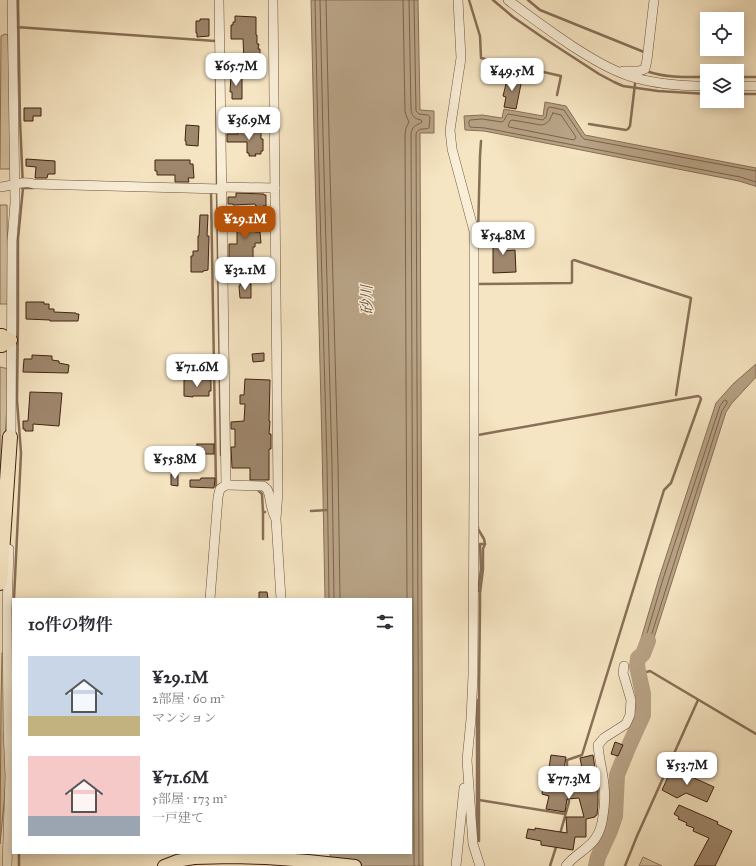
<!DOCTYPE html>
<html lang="ja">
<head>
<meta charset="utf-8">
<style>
	body { margin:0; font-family:"IM FELL Great Primer","Noto Serif JP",serif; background:#f2f2f3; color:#2b2b33; height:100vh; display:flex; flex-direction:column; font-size:15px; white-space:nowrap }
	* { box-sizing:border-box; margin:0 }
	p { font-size:13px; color:#7c7c81 }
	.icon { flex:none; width:22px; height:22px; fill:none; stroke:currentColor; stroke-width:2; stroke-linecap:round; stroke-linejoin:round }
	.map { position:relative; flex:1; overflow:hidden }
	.panel { position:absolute; left:12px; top:598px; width:400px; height:256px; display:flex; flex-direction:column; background:#fff; border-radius:0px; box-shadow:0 2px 10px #0003 }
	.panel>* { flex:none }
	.buttons { position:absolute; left:700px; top:12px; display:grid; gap:8px }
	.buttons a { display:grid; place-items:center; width:44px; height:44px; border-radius:0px; background:#fff; box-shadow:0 2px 10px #0003; font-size:20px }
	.price { position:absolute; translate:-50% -34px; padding:0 9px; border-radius:8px; background:#fff; color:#222; font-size:13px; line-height:26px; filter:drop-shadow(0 1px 2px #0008) }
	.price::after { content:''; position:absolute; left:50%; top:24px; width:12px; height:9px; margin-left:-6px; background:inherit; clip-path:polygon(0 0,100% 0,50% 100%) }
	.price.on { background:#b45309; color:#fff }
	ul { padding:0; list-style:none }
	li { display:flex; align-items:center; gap:12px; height:100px; padding:0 16px }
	li span { display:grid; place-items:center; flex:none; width:112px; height:80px; border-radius:0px; color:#555 }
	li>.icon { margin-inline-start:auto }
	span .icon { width:48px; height:48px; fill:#fffc; stroke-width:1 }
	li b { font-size:17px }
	h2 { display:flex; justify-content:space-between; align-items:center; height:48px; padding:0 16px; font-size:17px }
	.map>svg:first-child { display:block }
	.green { fill:#d7c4a4; stroke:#8c735a }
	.water { fill:#b8a386; stroke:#886f57 }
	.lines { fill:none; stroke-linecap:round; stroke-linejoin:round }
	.shore { stroke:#7c624c; stroke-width:1 }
	.stream { stroke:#886f57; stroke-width:2.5 }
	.river { stroke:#b8a386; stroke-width:16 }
	.building { fill:#9f876d; stroke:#402211 }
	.minor-casing { stroke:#6e533d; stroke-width:10 }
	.major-casing { stroke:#402211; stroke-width:14 }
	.highway-casing { stroke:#402211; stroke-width:16 }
	.minor { stroke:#f9eed7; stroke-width:9 }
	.major { stroke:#f6e5c2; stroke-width:12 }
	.highway { stroke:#f6e5c2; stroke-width:14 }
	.major-bridge-casing { stroke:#402211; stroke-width:14; stroke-linecap:butt }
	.major-bridge { stroke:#f6e5c2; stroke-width:12 }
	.labels { text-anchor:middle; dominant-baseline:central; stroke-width:3; stroke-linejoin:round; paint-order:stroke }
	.water-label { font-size:15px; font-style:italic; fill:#6a4f3a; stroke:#f9eed7 }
</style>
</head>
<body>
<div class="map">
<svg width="756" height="866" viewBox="0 0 756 866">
	<rect width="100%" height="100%" fill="#f6e5c2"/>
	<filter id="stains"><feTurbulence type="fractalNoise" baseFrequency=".005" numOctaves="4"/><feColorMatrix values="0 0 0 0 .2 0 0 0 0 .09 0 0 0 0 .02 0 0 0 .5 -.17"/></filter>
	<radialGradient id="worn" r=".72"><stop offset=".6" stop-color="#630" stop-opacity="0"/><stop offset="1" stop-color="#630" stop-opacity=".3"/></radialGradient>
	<g class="green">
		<path d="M5 34 8 35 12 169H0L1 36Z"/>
		<path d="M0 205H7L8 304H0Z"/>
		<path d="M0 367 9 369 0 527Z"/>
		<path d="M4 651 6 782 0 844 1 704 2 653Z"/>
		<path d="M643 857 662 866H639Z"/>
	</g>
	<g class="water">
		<path d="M311 0H418L420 110 434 111V133H420L423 866H331L330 853H411V599H325C322 399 315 200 311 0Z"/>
		<path d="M545 102 566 106 585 135 756 168V187L755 186 739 181 484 131 465 130 464 116 482 115 502 118 504 109 543 116Z"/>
		<path d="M756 364V377L732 403 726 412 647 660 635 659 659 578 716 403 734 383Z"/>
	</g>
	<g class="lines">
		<g class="shore">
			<path d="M315 0 318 136 327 464 329 599"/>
			<path d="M320 0 323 135 332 464 334 599"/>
			<path d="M326 0 329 135 338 464 340 599"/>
			<path d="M403 0 405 111 406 115 409 122 406 128 405 134 407 599"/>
			<path d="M409 0 411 110C412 116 415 119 421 120L422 122 421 123C415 125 412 127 411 134L414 866"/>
			<path d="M414 0 416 111 419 114 428 115 430 117 429 128C424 130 418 127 416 134L419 866"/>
			<path d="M553 113 561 115 576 137 575 139 574 140 509 127 508 126 510 121 512 120 541 125C549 124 550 119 553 113Z"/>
			<path d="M756 171 584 139 582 137 564 110 550 107 548 108 546 117 543 120 508 114C505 116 506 120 502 122L482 119 470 120 469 121V125L470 127 485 128 740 177 756 182"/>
			<path d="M725 400 727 401V403L722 411 647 649 644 650 643 647 663 579 720 406Z"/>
		</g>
		<g class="stream">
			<path d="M469 0 480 36 481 58 561 76 557 95"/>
			<path d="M493 0 513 17 542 37 599 74 614 82 623 86 658 91 707 94"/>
			<path d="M528 0 540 10 644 52"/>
			<path d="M16 27 215 41"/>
			<path d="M216 69 217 186"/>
			<path d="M649 72C668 78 687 77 707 77"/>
			<path d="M737 77H756"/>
			<path d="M737 94H756"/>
			<path d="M589 124 626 130 628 129 630 126 635 84"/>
			<path d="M22 188H34"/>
			<path d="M211 191 216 486"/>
			<path d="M217 191 221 455"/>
			<path d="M478 234 480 156 481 141"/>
			<path d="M478 284 571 283 572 282V261L574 260 691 298 676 395"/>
			<path d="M478 435 698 396 700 397 701 399 671 483 664 490 582 755 567 760V771"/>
			<path d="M257 489 262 494 263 512H265"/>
			<path d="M311 511 327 510"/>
			<path d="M263 512V539"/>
			<path d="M478 527V529L484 539 485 544 483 549V569L480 593V606L479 690V841"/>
			<path d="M478 591 481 569 480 544H485"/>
			<path d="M14 599 21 453 17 400 18 322V239L23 188 20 120 18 0"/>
			<path d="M639 674 650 671 756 734"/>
			<path d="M479 800 565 814"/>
			<path d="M560 834 569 802 568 796"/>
			<path d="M477 841V700"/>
			<path d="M19 866V853"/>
			<path d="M550 866 557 844"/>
			<path d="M625 866 637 836 698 700"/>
		</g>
		<path class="river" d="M596 866 598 857 610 831 615 816 617 775 628 748 643 715V694L637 666 638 658 643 654 648 641"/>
	</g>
	<g class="building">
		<path d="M235 16 256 17V35H257V44H259L258 49H260V69H244V60L243 39H231V25H233V22H235Z"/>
		<path d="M200 19H209V36L197 37V33H196V21H200Z"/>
		<path d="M231 75H242V99H232V92H230Z"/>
		<path d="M506 76 522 79 516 109 504 107 506 97 503 96 506 84 504 83Z"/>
		<path d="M24 108H41V116H33V121H24Z"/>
		<path d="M186 125 199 126 198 146 186 145V141H185Z"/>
		<path d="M238 131H261V139H263V151H261V154H255L256 156H249V153H247V142H227V134H238Z"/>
		<path d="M26 159 55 161V174H48L47 178H35L36 167 26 166Z"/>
		<path d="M155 160H190V164H193L194 178H188L189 182H175V175H157V171H155Z"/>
		<path d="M236 193 264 194V195H266V206H263V216H257V206H256L255 204 233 205V204H228V197H236Z"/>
		<path d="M200 215H208L207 236H209L208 270 203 271V272H191V256H193V251H198V236H199Z"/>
		<path d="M237 220H255V232H260L261 243H255V247H253V259H239V258H229V244H237Z"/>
		<path d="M493 232H504V251L515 250 516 272 493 273Z"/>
		<path d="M240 284H251V298H240L239 286H240Z"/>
		<path d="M26 302H44V304H49V309H54V312L76 313V314H79L78 321H50V320L26 319Z"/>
		<path d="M264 353V361L253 362 252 354Z"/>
		<path d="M32 355 52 356V360L59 361V363L69 365 68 373 23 372 24 359H32Z"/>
		<path d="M186 379 211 380V391H209V396H193V397L184 396V380H186Z"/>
		<path d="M245 379 270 380 269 421H270L269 434H271V449H269V480H250V468H232L231 447H235V429H231V422L244 421 245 404H240V395H244Z"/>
		<path d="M30 392 62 393 59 426 33 424V431H25V429H23V421H28Z"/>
		<rect x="197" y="444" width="17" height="10"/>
		<path d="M171 474H178V486L171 485Z"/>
		<path d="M201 478H215L214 488 190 487V480H200Z"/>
		<path d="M259 592H267L268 599H259Z"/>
		<path d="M615 742 623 745 618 756 611 754Z"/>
		<path d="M551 755 566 757 564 769 582 768 580 758 593 755 598 789V804L597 815 595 816V817L586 819V837H575L573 850 541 845V841L526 838 528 829 535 830V828L567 833 566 817H584L579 798 567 799 565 812 546 809 549 796 542 794 543 786 544 787 548 774Z"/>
		<path d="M672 768 714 787 707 802 686 793 677 798 662 790Z"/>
		<path d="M679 805 718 822 717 824 732 831 715 866H694L709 838 693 831 694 828 686 825 687 823 678 819 679 817 674 814Z"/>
	</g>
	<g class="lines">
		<g class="minor-casing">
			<g id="minor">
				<path d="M273 0 278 492 276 519 281 599"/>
				<path d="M458 0 461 58 450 130 452 149 474 231V485L473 675 471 719 467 760 473 844 480 866"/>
				<path d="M508 0C529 16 550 31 572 46 591 58 610 70 632 77 655 84 682 86 707 86"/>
				<path d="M623 71H639L645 69 647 60 654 0"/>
				<path d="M737 86H756"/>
				<path d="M0 187C12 186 23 180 34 184L221 189"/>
				<path d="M221 187 275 188"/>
				<path d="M11 441 12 241 15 203 12 0"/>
				<path d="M226 485 263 486C266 488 267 488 268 491 271 499 270 507 275 517"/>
				<path d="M210 599 218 497 220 489 226 485 219 0"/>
				<path d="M7 866 10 776 8 729 7 610 9 549"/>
				<path d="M456 866 464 788"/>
				<path d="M566 866C574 855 587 850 595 839 600 832 602 824 603 816 605 805 605 795 604 785 603 772 599 759 598 745L604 738 626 724 630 715 631 700 623 673 624 666"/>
			</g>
		</g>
		<g class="major-casing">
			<g id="major">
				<path d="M0 335H2L11 340 2 346H0"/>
				<path d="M266 858 308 861 355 866"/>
				<path d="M164 866 177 861 194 858"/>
			</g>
		</g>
		<g class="highway-casing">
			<path id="highway" d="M0 583 10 437"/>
		</g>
		<use href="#minor" class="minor"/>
		<use href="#major" class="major"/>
		<use href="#highway" class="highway"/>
		<g class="major-bridge-casing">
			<path id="major-bridge" d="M194 858 233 857 266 858"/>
		</g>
		<use href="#major-bridge" class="major-bridge"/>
	</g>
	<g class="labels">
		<g class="water-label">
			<text transform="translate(367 300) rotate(-91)">砂川</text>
		</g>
	</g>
	<rect width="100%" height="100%" filter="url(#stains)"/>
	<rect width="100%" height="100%" fill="url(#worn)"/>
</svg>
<div class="buttons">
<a><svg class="icon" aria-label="locate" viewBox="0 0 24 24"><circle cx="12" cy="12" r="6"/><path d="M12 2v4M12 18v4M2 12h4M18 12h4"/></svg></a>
<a><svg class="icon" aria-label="layers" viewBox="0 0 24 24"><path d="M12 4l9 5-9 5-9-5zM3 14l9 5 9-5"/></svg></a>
</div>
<b class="price" style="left:236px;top:87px">¥65.7M</b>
<b class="price" style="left:512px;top:92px">¥49.5M</b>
<b class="price" style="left:249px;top:141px">¥36.9M</b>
<b class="price on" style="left:245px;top:240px">¥29.1M</b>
<b class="price" style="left:503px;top:256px">¥54.8M</b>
<b class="price" style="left:245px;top:291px">¥32.1M</b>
<b class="price" style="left:197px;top:388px">¥71.6M</b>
<b class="price" style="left:175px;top:480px">¥55.8M</b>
<b class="price" style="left:687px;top:786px">¥53.7M</b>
<b class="price" style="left:569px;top:800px">¥77.3M</b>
<section class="panel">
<h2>10件の物件<svg class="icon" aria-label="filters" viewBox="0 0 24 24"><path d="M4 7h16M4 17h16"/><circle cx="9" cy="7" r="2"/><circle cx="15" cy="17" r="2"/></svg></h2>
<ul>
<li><span style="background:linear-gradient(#c9d6e8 75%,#c2b280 0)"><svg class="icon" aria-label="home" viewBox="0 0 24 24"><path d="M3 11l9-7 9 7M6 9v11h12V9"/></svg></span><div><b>¥29.1M</b><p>2部屋 · 60 m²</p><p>マンション</p></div></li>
<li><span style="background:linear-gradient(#f6c9c9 75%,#9aa5b1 0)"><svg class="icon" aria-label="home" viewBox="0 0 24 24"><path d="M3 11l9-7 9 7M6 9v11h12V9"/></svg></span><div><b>¥71.6M</b><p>5部屋 · 173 m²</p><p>一戸建て</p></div></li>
</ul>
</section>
</div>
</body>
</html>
